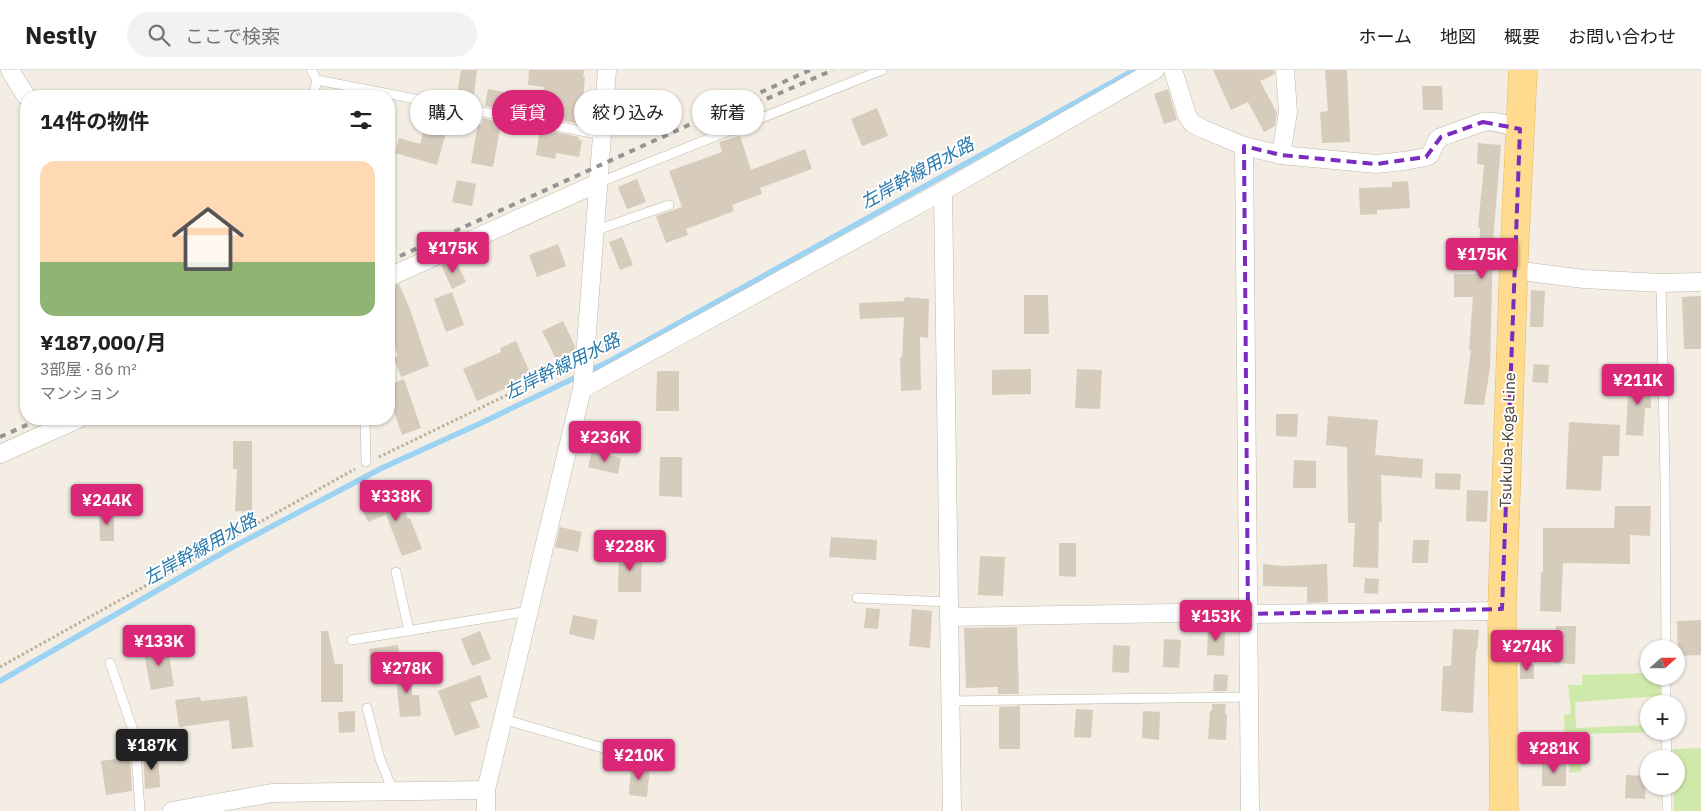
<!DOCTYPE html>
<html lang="ja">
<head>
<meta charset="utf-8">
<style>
	body { margin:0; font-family:"IBM Plex Sans","Noto Sans JP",sans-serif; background:#f2f2f2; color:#202124; height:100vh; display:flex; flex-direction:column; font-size:19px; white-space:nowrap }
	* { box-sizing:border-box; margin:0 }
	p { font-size:16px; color:#757577 }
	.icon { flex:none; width:28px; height:28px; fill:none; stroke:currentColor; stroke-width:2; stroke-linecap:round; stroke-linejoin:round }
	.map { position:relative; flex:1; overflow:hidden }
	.panel { position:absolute; left:20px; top:20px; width:375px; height:335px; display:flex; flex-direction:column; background:#fff; border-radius:20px; box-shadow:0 1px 4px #0004 }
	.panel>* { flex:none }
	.guide { position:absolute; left:410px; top:20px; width:475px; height:45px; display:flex; gap:10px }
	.needle { width:32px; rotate:69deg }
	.fabs { position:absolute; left:1640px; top:570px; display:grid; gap:10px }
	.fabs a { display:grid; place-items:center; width:45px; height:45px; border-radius:50%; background:#fff; box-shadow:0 1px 4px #0004; font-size:25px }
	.price { position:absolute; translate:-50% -42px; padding:0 11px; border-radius:5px; background:#db2777; color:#fff; font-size:16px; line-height:32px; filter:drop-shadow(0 1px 2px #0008) }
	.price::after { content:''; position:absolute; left:50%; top:30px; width:15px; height:11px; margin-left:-8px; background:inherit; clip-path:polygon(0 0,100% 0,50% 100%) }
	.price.current { background:#222; color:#fff }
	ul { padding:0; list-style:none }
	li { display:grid; align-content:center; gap:10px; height:265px; padding:0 20px }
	li span { display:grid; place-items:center; height:155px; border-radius:15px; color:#555 }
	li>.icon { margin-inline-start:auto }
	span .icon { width:90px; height:90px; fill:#fffc; stroke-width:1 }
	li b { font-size:21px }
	h2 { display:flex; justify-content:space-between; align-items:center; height:60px; padding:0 20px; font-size:21px }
	.chip { padding:0 18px; border-radius:22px; background:#fff; box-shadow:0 1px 4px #0004; font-size:18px; line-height:45px }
	.chip.current { background:#db2777; color:#fff }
	header { display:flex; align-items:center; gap:30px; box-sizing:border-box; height:70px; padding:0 25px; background:#fff; border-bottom:1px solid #e0e0e0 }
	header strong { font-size:24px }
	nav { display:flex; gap:28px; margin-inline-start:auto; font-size:18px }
	.search { width:350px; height:45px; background:#f2f2f2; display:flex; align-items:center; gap:12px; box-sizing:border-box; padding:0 18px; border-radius:28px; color:#757577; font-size:19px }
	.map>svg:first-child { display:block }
	.green { fill:#cfe9aa }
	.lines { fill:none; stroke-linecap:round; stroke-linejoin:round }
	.stream { stroke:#9dd3f2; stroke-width:5.5 }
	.building { fill:#d7cbbc }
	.lane-casing { stroke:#c1b8a9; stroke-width:10 }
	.street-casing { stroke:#c1b8a9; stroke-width:19 }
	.primary-casing { stroke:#e7b85d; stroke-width:29 }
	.path { stroke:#c0b097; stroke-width:3; stroke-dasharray:2.5 2.5; stroke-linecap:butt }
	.lane { stroke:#fff; stroke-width:9 }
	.street { stroke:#fff; stroke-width:18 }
	.primary { stroke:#ffdb90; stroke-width:28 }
	.rail { stroke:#949494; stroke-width:4; stroke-dasharray:6 6; stroke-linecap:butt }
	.marked { fill:none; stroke:#7b2cbf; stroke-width:4; stroke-dasharray:10 6; stroke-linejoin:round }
	.labels { text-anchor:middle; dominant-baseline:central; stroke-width:4; stroke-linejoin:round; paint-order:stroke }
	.street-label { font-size:16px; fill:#453d33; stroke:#fff }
	.water-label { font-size:18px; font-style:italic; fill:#297aac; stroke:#fff }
</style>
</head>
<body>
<header>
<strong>Nestly</strong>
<div class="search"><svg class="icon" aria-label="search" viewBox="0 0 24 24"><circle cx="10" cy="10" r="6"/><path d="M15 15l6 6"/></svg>ここで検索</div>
<nav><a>ホーム</a><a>地図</a><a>概要</a><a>お問い合わせ</a></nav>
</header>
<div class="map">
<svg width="1701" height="741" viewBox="0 0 1701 741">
	<rect width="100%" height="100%" fill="#f3ede4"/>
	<g class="green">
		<path d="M1649 603V606H1660L1661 626 1575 632 1576 658 1649 655V661L1661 662 1580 664V691L1582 701 1569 703V680H1565L1564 645 1571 644 1568 615H1582V605Z"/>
		<path d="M1701 678V741H1674L1673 716H1676V689H1673V679Z"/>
	</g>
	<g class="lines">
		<path class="stream" d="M0 611 231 478 382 398 479 354 612 290 1134 0"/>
	</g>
	<g class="building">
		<path d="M461 0H477L474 25 457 23Z"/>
		<path d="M529 0H584L583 7H585L581 54 542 47 544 17 528 15Z"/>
		<path d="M1213 0H1274L1275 4 1260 11 1277 43 1275 56 1264 62 1248 32 1231 40Z"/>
		<path d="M1325 0H1347L1350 72 1322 73 1320 42 1328 41Z"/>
		<path d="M1422 16H1442L1443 40H1423Z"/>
		<path d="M488 19 504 22 501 39 485 36Z"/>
		<path d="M1168 19 1177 50 1164 54 1154 24Z"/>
		<path d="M877 38 888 66 862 76 851 49Z"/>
		<path d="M429 42 450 48 437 95 395 83 399 68 420 74Z"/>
		<path d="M483 48 499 52 498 58 500 59 493 97 471 93 478 54 482 55Z"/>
		<path d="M540 59 579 67V70H582L579 87 556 83 555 89 536 85Z"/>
		<path d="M740 66 751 100 805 79 812 99 760 118 762 124 732 135 734 141 686 159 688 165 666 173 656 146 682 137 669 101 722 82 719 72Z"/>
		<path d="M1478 73 1501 75 1493 170 1490 298 1484 335 1464 334 1471 280H1469L1473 227H1454V204H1478L1480 158 1478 157 1484 95 1477 94Z"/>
		<path d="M637 109 646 132 627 139 618 117Z"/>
		<path d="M457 110 476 114 472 136 452 132Z"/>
		<path d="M1408 111 1410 138 1377 140V144L1360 145 1359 118 1392 117V112Z"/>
		<path d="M622 167 633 195 620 200 609 172Z"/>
		<path d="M558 174 566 196 537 207 529 185Z"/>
		<path d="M455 189 466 212 452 219 441 195Z"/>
		<path d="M399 214 410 239 429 296 401 307 394 288 398 286 389 261V218Z"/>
		<path d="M1531 220 1545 221 1543 257H1530Z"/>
		<path d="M452 222 464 255 446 262 434 229Z"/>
		<path d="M1024 225H1048L1049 264H1024Z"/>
		<path d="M1701 226V279H1684L1682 227Z"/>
		<path d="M905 227 929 229 928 268 920 267 921 320 901 321 900 287H902L904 247 860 249 859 233 904 231Z"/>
		<path d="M563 251 575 276V284L558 293 542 261Z"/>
		<path d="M516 271 532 307 477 331 463 299 501 282 500 278Z"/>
		<path d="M1534 294 1549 295 1548 313 1532 312Z"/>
		<path d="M1031 299V324L992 325V300Z"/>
		<path d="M1077 299 1102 300 1100 339 1075 338Z"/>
		<path d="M657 301H679V341H656Z"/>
		<path d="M1630 308H1650L1651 338H1645L1643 366 1626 365 1628 323H1631Z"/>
		<path d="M404 309 421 358 402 365 389 327V315Z"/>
		<path d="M1276 344H1298L1297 367 1276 366Z"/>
		<path d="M1328 346 1378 350 1375 385 1423 389 1422 408 1381 405 1382 452H1379L1378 498 1353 497 1355 453H1348L1347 377 1326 375Z"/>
		<path d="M1569 352 1620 355 1619 386H1603L1601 421 1566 419Z"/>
		<path d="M233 371H252V442L235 441 237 399H233Z"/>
		<path d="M592 381 621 388 618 404 588 397Z"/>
		<path d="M660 387H682V427L659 426Z"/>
		<path d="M1294 390 1316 391V418H1293Z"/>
		<path d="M1435 403 1461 404 1460 420 1435 419Z"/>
		<path d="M1467 420 1488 421 1487 452 1466 451Z"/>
		<path d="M398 423 408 449 410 448 422 479 402 486 386 445 368 452 362 438Z"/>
		<path d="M1615 436H1651L1650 466 1630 465V494L1563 493 1561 542 1540 541 1541 502H1543V458H1614Z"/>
		<path d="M99 441H114V471H100Z"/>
		<path d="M560 457 582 462 578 482 555 477Z"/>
		<path d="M831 467 877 470 876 490 829 487Z"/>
		<path d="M1413 470H1429L1428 493H1412Z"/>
		<path d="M1059 473H1076V507L1059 506Z"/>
		<path d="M619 482 642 483 641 522H618Z"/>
		<path d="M980 486 1005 487 1003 526 978 525Z"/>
		<path d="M1263 494 1283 496 1327 494 1328 532 1307 533V517L1263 516Z"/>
		<path d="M1365 508 1379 509 1378 524 1364 523Z"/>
		<path d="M866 538 880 539 878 559 864 558Z"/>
		<path d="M912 539 932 541 930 578 909 576Z"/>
		<path d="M573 545 598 550 594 570 569 564Z"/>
		<path d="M1701 550V585L1678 586 1677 551Z"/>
		<path d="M1556 556H1576L1575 594 1555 593Z"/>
		<path d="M1017 557 1019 624H998V617L966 618 964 558Z"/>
		<path d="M1208 558 1225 559 1224 586 1207 585Z"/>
		<path d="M1453 559 1479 560 1477 580H1476L1473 643 1441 641 1443 596H1451Z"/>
		<path d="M321 561H328L335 594H343V632H321Z"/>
		<path d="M480 561 491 589 472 596 461 569Z"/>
		<path d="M1164 569 1181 570 1179 598 1163 597Z"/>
		<path d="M167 574 174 616 151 620 143 578Z"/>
		<path d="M398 575 400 591 371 595 369 579Z"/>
		<path d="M1113 575 1130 576 1129 603 1112 602Z"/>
		<rect x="1520" y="594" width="14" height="15"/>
		<path d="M395 597H411L412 625H419L421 646 400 647Z"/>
		<path d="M1214 604 1228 605 1227 621H1213Z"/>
		<path d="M480 605 488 627 470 633 480 657 455 666 438 621Z"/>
		<path d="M247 626 253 677 232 679 229 650 179 657 175 630 200 627 201 631Z"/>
		<path d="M1212 634H1226L1225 644H1227L1226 670 1208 669 1210 641H1212Z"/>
		<path d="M1020 636V679H999V637Z"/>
		<path d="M1076 639 1093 640 1091 668 1074 667Z"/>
		<path d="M355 641V662L339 663 338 642Z"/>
		<path d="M1143 641 1160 642 1159 670 1142 668Z"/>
		<path d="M158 683 160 717 145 719 143 685Z"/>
		<path d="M130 687 132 721 106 725 101 691Z"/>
		<rect x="1542" y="691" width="24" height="25"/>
		<path d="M631 696 650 697 647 727 629 725Z"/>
		<path d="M1626 705 1646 706 1645 729 1625 728Z"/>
	</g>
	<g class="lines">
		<g class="lane-casing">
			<g id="lane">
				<path d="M311 0 317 10 602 65"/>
				<path d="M313 26 317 10"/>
				<path d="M598 113 882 0"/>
				<path d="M594 161 669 135"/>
				<path d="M1661 213 1665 409 1666 579"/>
				<path d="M365 349 366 392"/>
				<path d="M396 502 409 561"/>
				<path d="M857 528 949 532"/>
				<path d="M352 570 529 541"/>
				<path d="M110 593 135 666 140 741"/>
				<path d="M1666 606V634"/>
				<path d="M951 631 1248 627"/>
				<path d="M367 638 380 689 393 721"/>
				<path d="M503 649 613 681"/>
				<path d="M1666 661 1667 689"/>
				<path d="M1667 716V741"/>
			</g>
		</g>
		<g class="street-casing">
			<g id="street">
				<path d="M10 0 26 26"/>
				<path d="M1173 0 1187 45 1192 53 1203 59 1244 76 1281 85 1376 94 1404 91 1426 87 1430 85 1437 70 1441 67 1483 52C1495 50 1508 55 1520 59"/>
				<path d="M1244 76 1250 741"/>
				<path d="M1281 85 1288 42 1285 0"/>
				<path d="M943 121 952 741"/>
				<path d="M1513 200 1584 209 1661 213 1701 212"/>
				<path d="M389 207 598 113"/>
				<path d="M582 319 943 121 1155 0"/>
				<path d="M0 384 78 349"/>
				<path d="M949 547 1235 542 1248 544 1502 541"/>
				<path d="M172 741 272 723 486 720"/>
				<path d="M486 741V720L582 319 585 288 607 0"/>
			</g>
		</g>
		<g class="primary-casing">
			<path id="primary" d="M1504 741 1502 539 1514 188 1523 0"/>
		</g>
		<g class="path">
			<path d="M379 387 567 296"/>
			<path d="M0 597 355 399"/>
		</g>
		<use href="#lane" class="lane"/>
		<use href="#street" class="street"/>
		<use href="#primary" class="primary"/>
		<g class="rail">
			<path d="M722 46 741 40 833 0"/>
			<path d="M389 191 810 0"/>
			<path d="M0 367 40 349"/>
		</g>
	</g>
	<path class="marked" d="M1483 52 1520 59 1502 539 1248 544 1244 76 1281 85 1376 94 1426 87 1441 67Z"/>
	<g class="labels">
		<g class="street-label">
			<text transform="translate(1507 370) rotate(-88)">Tsukuba-Koga Line</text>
		</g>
		<g class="water-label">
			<text transform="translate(917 103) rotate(-29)">左岸幹線用水路</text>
			<text transform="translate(562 296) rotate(-26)">左岸幹線用水路</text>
			<text transform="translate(200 479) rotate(-29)">左岸幹線用水路</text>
		</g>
	</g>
</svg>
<div class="fabs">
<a><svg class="needle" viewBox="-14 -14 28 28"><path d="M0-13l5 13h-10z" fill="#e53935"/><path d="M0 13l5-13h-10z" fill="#757577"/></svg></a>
<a>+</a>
<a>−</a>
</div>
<b class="price" style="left:453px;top:204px">¥175K</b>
<b class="price" style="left:1482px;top:210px">¥175K</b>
<b class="price" style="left:1638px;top:336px">¥211K</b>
<b class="price" style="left:605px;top:393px">¥236K</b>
<b class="price" style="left:396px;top:452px">¥338K</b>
<b class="price" style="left:107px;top:456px">¥244K</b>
<b class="price" style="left:630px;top:502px">¥228K</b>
<b class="price" style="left:1216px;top:572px">¥153K</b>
<b class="price" style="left:159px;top:597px">¥133K</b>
<b class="price" style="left:1527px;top:602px">¥274K</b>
<b class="price" style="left:407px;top:624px">¥278K</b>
<b class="price current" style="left:152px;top:701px">¥187K</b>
<b class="price" style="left:1554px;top:704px">¥281K</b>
<b class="price" style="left:639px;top:711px">¥210K</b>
<div class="guide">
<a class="chip">購入</a>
<a class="chip current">賃貸</a>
<a class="chip">絞り込み</a>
<a class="chip">新着</a>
</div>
<section class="panel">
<h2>14件の物件<svg class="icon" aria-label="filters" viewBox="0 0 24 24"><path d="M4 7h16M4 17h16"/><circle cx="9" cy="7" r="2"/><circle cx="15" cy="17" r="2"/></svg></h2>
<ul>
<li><span style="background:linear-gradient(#ffd9b3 65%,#8fb573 0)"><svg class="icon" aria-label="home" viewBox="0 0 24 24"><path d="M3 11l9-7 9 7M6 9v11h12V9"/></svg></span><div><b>¥187,000/月</b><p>3部屋 · 86 m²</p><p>マンション</p></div></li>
</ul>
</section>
</div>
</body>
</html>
